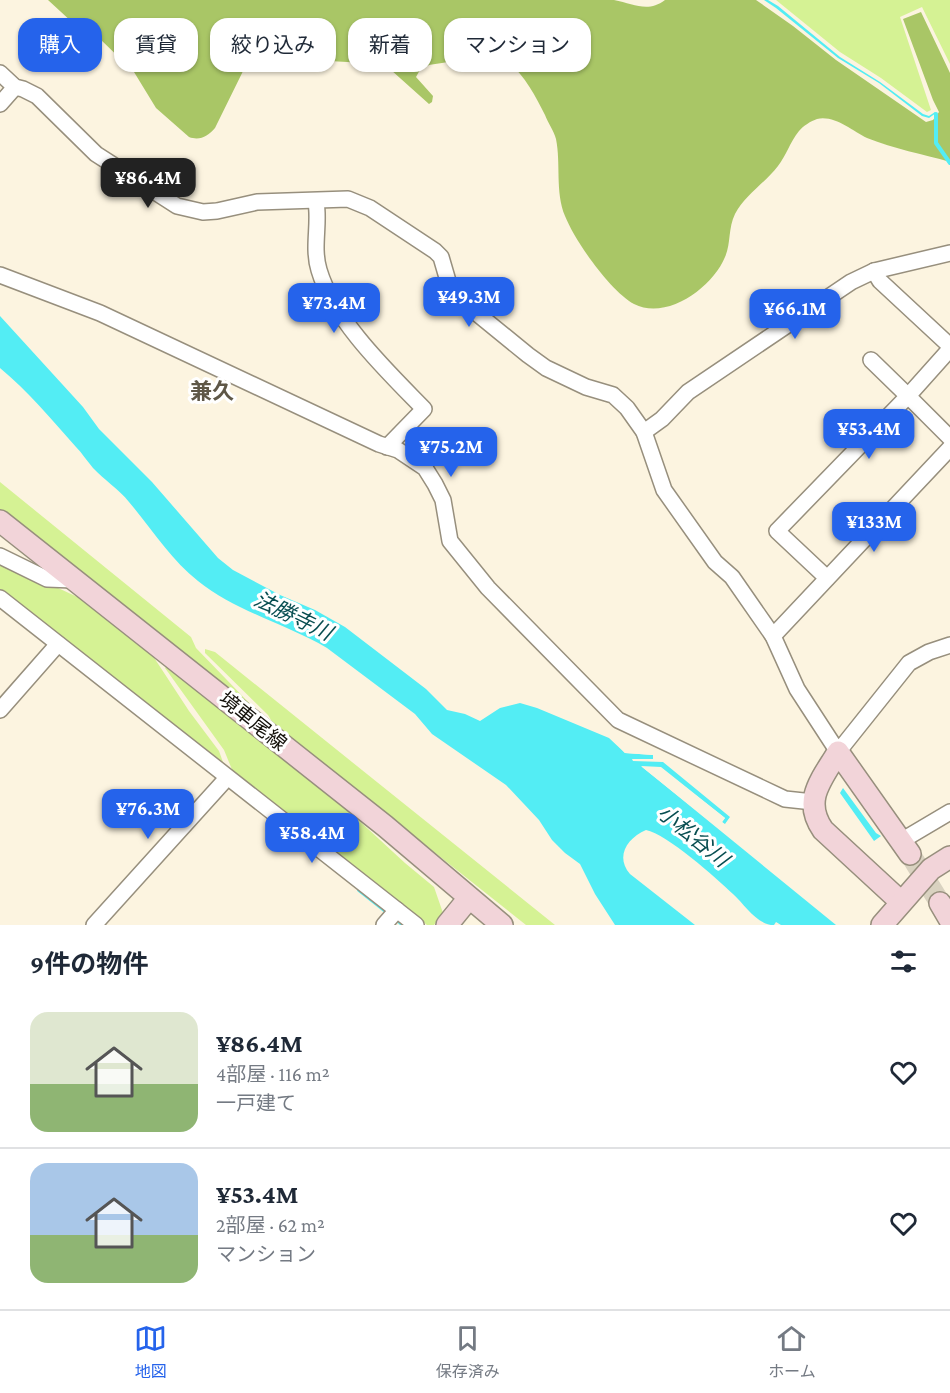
<!DOCTYPE html>
<html lang="ja">
<head>
<meta charset="utf-8">
<style>
	body { margin:0; font-family:"Crimson Pro","Noto Sans JP",serif; background:#f6f6f7; color:#1f2937; height:100vh; display:flex; flex-direction:column; font-size:22px; white-space:nowrap }
	* { box-sizing:border-box; margin:0 }
	p { font-size:20px; color:#747a83 }
	.icon { flex:none; width:33px; height:33px; fill:none; stroke:currentColor; stroke-width:2; stroke-linecap:round; stroke-linejoin:round }
	.map { position:relative; height:925px; overflow:hidden }
	.panel { display:flex; flex-direction:column; background:#fff; flex:1 }
	.panel>* { flex:none }
	.top-card { position:absolute; left:18px; top:18px; width:600px; height:54px; display:flex; gap:12px }
	.price { position:absolute; translate:-50% -51px; padding:0 14px; border-radius:12px; background:#2563eb; color:#fff; font-size:20px; line-height:39px; filter:drop-shadow(0 2px 3px #0008) }
	.price::after { content:''; position:absolute; left:50%; top:36px; width:18px; height:14px; margin-left:-9px; background:inherit; clip-path:polygon(0 0,100% 0,50% 100%) }
	.price.on { background:#222; color:#fff }
	ul { padding:0; list-style:none }
	li { display:flex; align-items:center; gap:18px; height:150px; padding:0 30px }
	li+li { border-top:2px solid #e0e1e3 }
	li span { display:grid; place-items:center; flex:none; width:168px; height:120px; border-radius:18px; color:#555 }
	li>.icon { margin-inline-start:auto }
	span .icon { width:72px; height:72px; fill:#fffc; stroke-width:1 }
	li b { font-size:26px }
	h2 { display:flex; justify-content:space-between; align-items:center; height:72px; padding:0 30px; font-size:26px }
	.chip { padding:0 21px; border-radius:18px; background:#fff; box-shadow:0 2px 4px #0004; font-size:21px; line-height:54px }
	.chip.on { background:#2563eb; color:#fff }
	.menu { display:flex; justify-content:space-around; align-items:center; height:84px; border-top:2px solid #e0e1e3; background:#fff; font-size:16px; color:#747a83 }
	.menu a { display:grid; justify-items:center; gap:3px }
	.menu .on { color:#2563eb }
	.map>svg:first-child { display:block }
	.green { fill:#d5f294 }
	.forest { fill:#a9c666 }
	.water { fill:#53edf4 }
	.pier { fill:#fcf4e0 }
	.lines { fill:none; stroke-linecap:round; stroke-linejoin:round }
	.stream { stroke:#53edf4; stroke-width:4 }
	.secondary-tunnel { stroke:#d9d2c0; stroke-width:21; stroke-dasharray:21 10; stroke-linecap:butt }
	.street-casing { stroke:#978f7d; stroke-width:18 }
	.secondary-casing { stroke:#978f7d; stroke-width:24 }
	.street { stroke:#fff; stroke-width:15 }
	.secondary { stroke:#f2d4d9; stroke-width:21 }
	.labels { text-anchor:middle; dominant-baseline:central; stroke-width:6; stroke-linejoin:round; paint-order:stroke }
	.street-label { font-size:20px; fill:#13100a; stroke:#fff }
	.water-label { font-size:21px; font-style:italic; fill:#084e51; stroke:#fff }
	.quarter-label { font-size:22px; font-weight:bold; fill:#5e5747; stroke:#fff }
</style>
</head>
<body>
<div class="map">
<svg width="950" height="925" viewBox="0 0 950 925">
	<rect width="100%" height="100%" fill="#fcf4e0"/>
	<g class="green">
		<path d="M776 0H950V64L922 7 900 17 931 110 927 112 881 78 840 52Z"/>
		<path d="M0 482 191 637 196 648 258 712 0 509Z"/>
		<path d="M0 561 86 601 151 653 189 711 219 751 224 765 0 589Z"/>
		<path d="M205 649 215 652 555 925H526L274 725 268 715 205 653Z"/>
		<path d="M167 666 342 805 405 863 434 887 443 913 434 925H427L233 772 224 750 165 668Z"/>
	</g>
	<path class="forest" d="M48 0H614C634 4 648 13 665 0H756L793 26 836 60 926 122 933 120 939 112 933 100 903 19 921 12 950 73V162C923 154 894 149 867 138 852 131 835 115 817 119 811 121 803 126 799 131 790 142 786 156 778 166 765 183 745 195 735 214 728 228 731 244 725 257 713 287 667 321 634 304 610 291 575 241 565 216 555 192 561 164 556 139 554 131 548 123 545 115 532 89 514 54 480 49 468 48 458 59 447 62 438 64 429 64 421 68L416 77 433 96 432 102 429 104 391 70 365 63 329 61 293 39 281 40 247 63 215 128C208 136 200 141 189 137L156 108 134 72 98 37 73 23Z"/>
	<g class="water">
		<path d="M764 0H768L778 6 840 57 880 82 923 114 929 116 935 112 936 113 929 118 922 116 879 83 838 58 776 8Z"/>
		<path d="M0 316 83 407 99 429 152 482 218 558 233 570 280 595 315 610 345 627 426 689 447 710 465 714 480 721 500 708 520 703 537 708 609 738 625 753 653 755V759H632L633 761 663 762 730 817 725 824 722 822 725 818 661 767 641 766 836 925H781L776 922 774 925C757 925 745 905 733 894 716 878 667 834 646 830 627 838 615 857 630 874L695 925H615L595 894 580 864 565 853 552 840 539 820 506 785 432 734 415 714 327 648C286 624 235 611 198 581 171 560 152 529 129 502 119 489 104 480 93 468 87 461 82 453 76 447 52 420 28 391 0 368Z"/>
		<path d="M843 788 876 833 881 836 874 841 840 793Z"/>
	</g>
	<path class="pier" d="M611 736 626 750 654 753 656 759H664L732 815 733 819 727 826 723 827 719 823 721 818 660 770 649 769 839 925 642 767 661 768 725 818 722 822 725 825 731 816 663 761H654L653 755 625 753 610 737Z"/>
	<g class="lines">
		<g class="stream">
			<path d="M936 114V143L950 163"/>
			<path d="M359 890 388 913"/>
			<path d="M395 918 403 925"/>
		</g>
		<path class="secondary-tunnel" d="M910 854 940 903"/>
		<g class="street-casing">
			<g id="street">
				<path d="M0 73 15 87 23 89 37 96 96 154 177 206 203 212 217 211 257 202 348 199 370 208 435 251 441 257 448 281 455 291 474 311 528 355 546 368 586 387 613 395 627 408 644 432 664 490 715 562 732 577 773 636 797 689 838 752 909 663 929 652 950 645"/>
				<path d="M0 104 15 87"/>
				<path d="M316 202C320 224 312 247 319 270 334 321 388 372 424 409L387 447"/>
				<path d="M874 271 880 281 950 346"/>
				<path d="M0 275 100 313 379 444 398 450 425 468 435 484 443 500 450 541 488 588 618 720 785 799 813 802"/>
				<path d="M950 349 908 396 950 438"/>
				<path d="M644 432 662 419 688 392 851 282 874 271 950 253"/>
				<path d="M0 556 47 579 73 580"/>
				<path d="M827 578 777 531 908 396 871 360"/>
				<path d="M0 598 416 925"/>
				<path d="M773 636 950 448"/>
				<path d="M0 710 58 644"/>
				<path d="M901 841 950 812"/>
				<path d="M94 925 227 778"/>
				<path d="M384 925 397 910"/>
			</g>
		</g>
		<g class="secondary-casing">
			<g id="secondary">
				<path d="M0 521 385 826 502 925"/>
				<path d="M901 902 823 830C802 800 822 779 838 752L910 854"/>
				<path d="M940 903 950 920"/>
				<path d="M447 925 469 898"/>
				<path d="M882 925 931 869 950 857"/>
			</g>
		</g>
		<use href="#street" class="street"/>
		<use href="#secondary" class="secondary"/>
	</g>
	<g class="labels">
		<g class="street-label">
			<text transform="translate(253 721) rotate(39)">境車尾線</text>
		</g>
		<g class="water-label">
			<text transform="translate(293 616) rotate(26)">法勝寺川</text>
			<text transform="translate(693 836) rotate(39)">小松谷川</text>
		</g>
		<g class="quarter-label">
			<text x="212" y="391">兼久</text>
		</g>
	</g>
</svg>
<b class="price on" style="left:148px;top:209px">¥86.4M</b>
<b class="price" style="left:469px;top:328px">¥49.3M</b>
<b class="price" style="left:334px;top:334px">¥73.4M</b>
<b class="price" style="left:795px;top:340px">¥66.1M</b>
<b class="price" style="left:869px;top:460px">¥53.4M</b>
<b class="price" style="left:451px;top:478px">¥75.2M</b>
<b class="price" style="left:874px;top:553px">¥133M</b>
<b class="price" style="left:148px;top:840px">¥76.3M</b>
<b class="price" style="left:312px;top:864px">¥58.4M</b>
<div class="top-card">
<a class="chip on">購入</a>
<a class="chip">賃貸</a>
<a class="chip">絞り込み</a>
<a class="chip">新着</a>
<a class="chip">マンション</a>
</div>
</div>
<section class="panel">
<h2>9件の物件<svg class="icon" aria-label="filters" viewBox="0 0 24 24"><path d="M4 7h16M4 17h16"/><circle cx="9" cy="7" r="2"/><circle cx="15" cy="17" r="2"/></svg></h2>
<ul>
<li><span style="background:linear-gradient(#dfe7d0 60%,#8fb573 0)"><svg class="icon" aria-label="home" viewBox="0 0 24 24"><path d="M3 11l9-7 9 7M6 9v11h12V9"/></svg></span><div><b>¥86.4M</b><p>4部屋 · 116 m²</p><p>一戸建て</p></div><svg class="icon" aria-label="heart" viewBox="0 0 24 24"><path d="M12 20l-8-8c-3-5 5-10 8-4 3-6 11-1 8 4z"/></svg></li>
<li><span style="background:linear-gradient(#a9c7e8 60%,#8fb573 0)"><svg class="icon" aria-label="home" viewBox="0 0 24 24"><path d="M3 11l9-7 9 7M6 9v11h12V9"/></svg></span><div><b>¥53.4M</b><p>2部屋 · 62 m²</p><p>マンション</p></div><svg class="icon" aria-label="heart" viewBox="0 0 24 24"><path d="M12 20l-8-8c-3-5 5-10 8-4 3-6 11-1 8 4z"/></svg></li>
</ul>
</section>
<nav class="menu">
<a class="on"><svg class="icon" aria-label="map" viewBox="0 0 24 24"><path d="M3 6l6-2 6 2 6-2v14l-6 2-6-2-6 2zM9 4v14M15 6v14"/></svg>地図</a>
<a><svg class="icon" aria-label="saved" viewBox="0 0 24 24"><path d="M7 4h10v16l-5-4-5 4z"/></svg>保存済み</a>
<a><svg class="icon" aria-label="home" viewBox="0 0 24 24"><path d="M3 11l9-7 9 7M6 9v11h12V9"/></svg>ホーム</a>
</nav>
</body>
</html>
